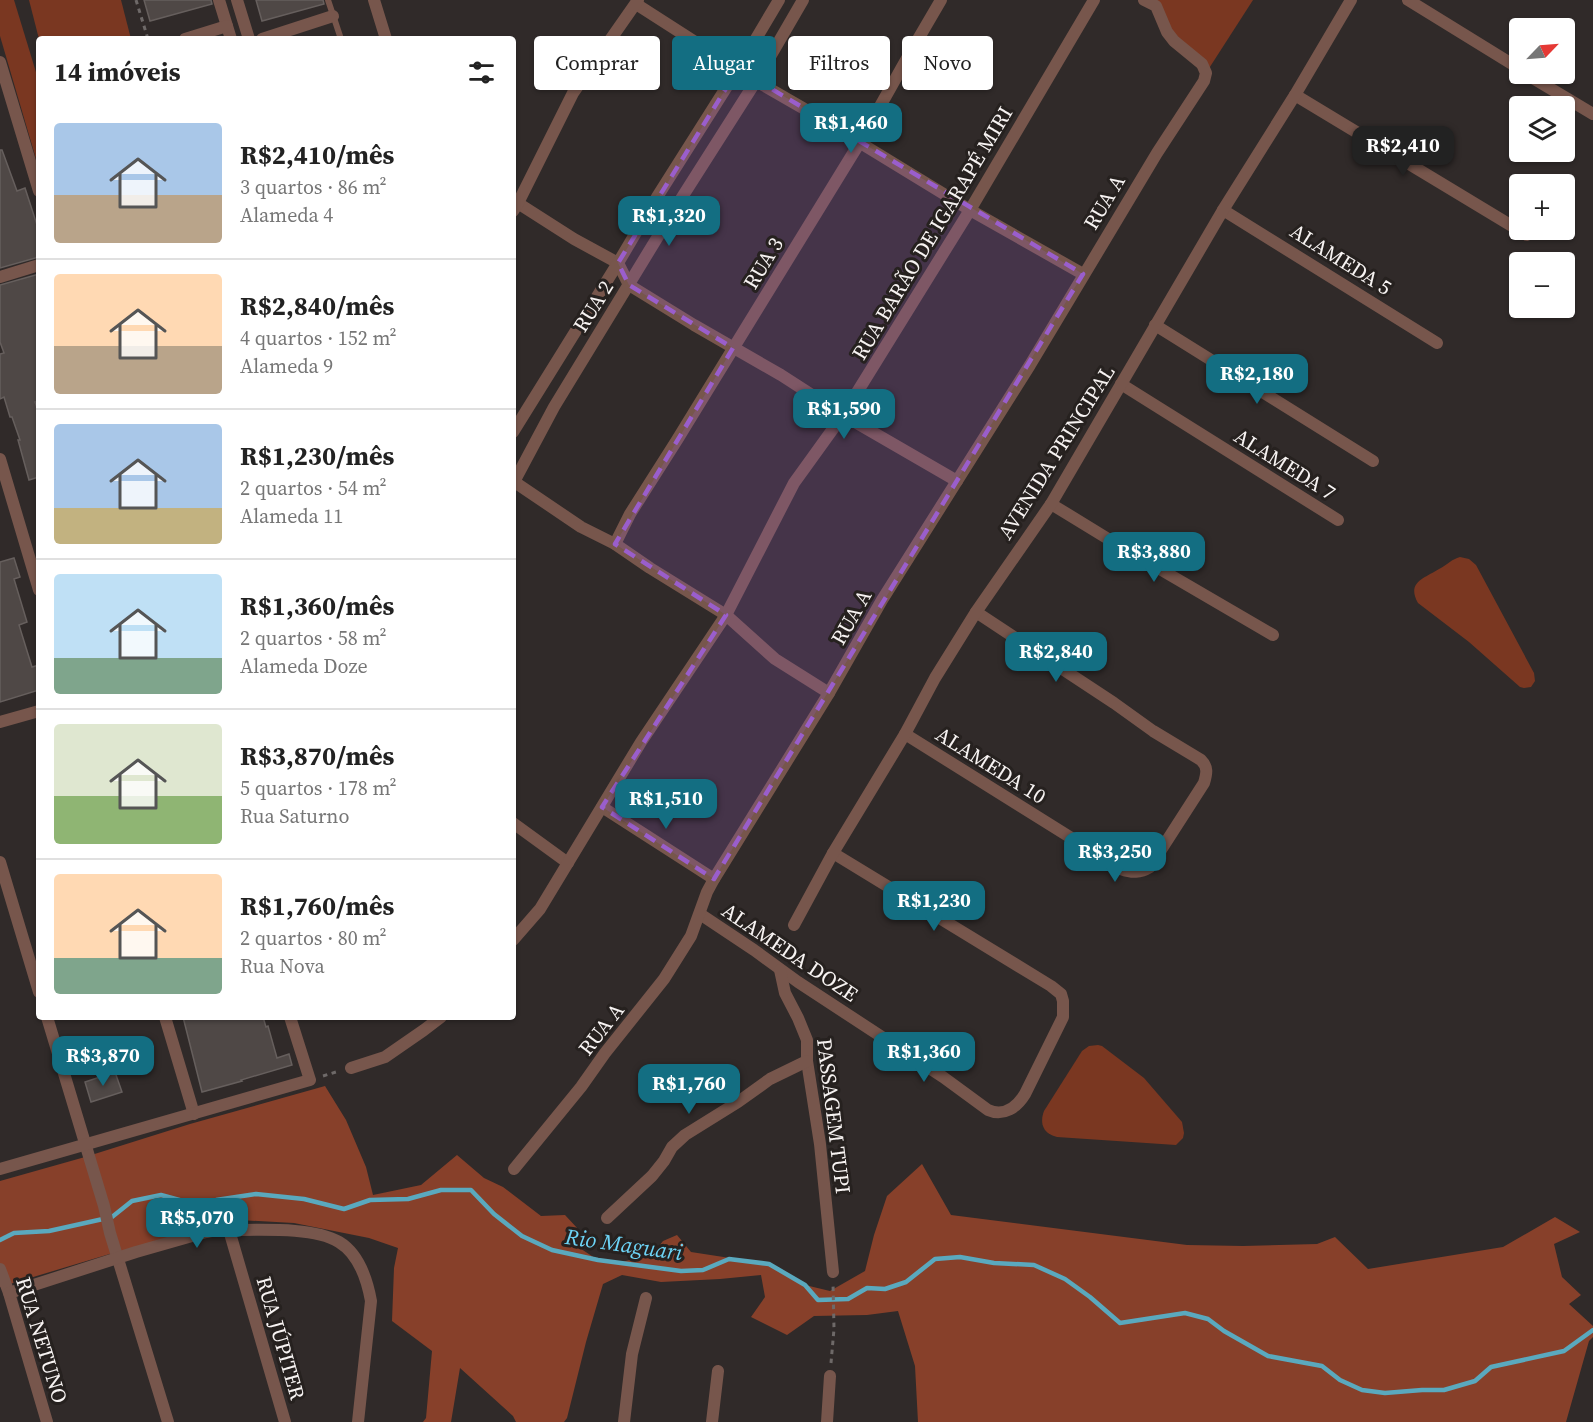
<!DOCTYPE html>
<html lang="pt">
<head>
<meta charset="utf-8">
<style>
	body { margin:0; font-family:"Source Serif 4",serif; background:#f6f6f6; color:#222; height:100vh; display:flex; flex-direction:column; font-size:22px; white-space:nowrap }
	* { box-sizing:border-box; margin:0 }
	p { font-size:20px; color:#767676 }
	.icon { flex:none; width:33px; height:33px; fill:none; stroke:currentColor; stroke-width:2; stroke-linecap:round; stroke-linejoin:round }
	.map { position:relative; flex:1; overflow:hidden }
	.details { position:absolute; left:36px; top:36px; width:480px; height:984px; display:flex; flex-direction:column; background:#fff; border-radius:6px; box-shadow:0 2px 4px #0004 }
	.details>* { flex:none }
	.banner { position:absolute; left:534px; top:36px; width:570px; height:54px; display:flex; gap:12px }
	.needle { width:39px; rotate:65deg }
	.buttons { position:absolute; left:1509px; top:18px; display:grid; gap:12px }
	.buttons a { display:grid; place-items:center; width:66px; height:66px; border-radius:6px; background:#fff; box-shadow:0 2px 4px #0004; font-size:30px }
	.price { position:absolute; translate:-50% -51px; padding:0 14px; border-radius:12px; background:#136e82; color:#fff; font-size:20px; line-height:39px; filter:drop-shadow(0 2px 3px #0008) }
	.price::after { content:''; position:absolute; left:50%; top:36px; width:18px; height:14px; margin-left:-9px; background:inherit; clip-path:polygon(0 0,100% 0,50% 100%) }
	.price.current { background:#222; color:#fff }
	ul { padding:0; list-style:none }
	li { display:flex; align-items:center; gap:18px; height:150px; padding:0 18px }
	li+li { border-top:2px solid #e0e0e0 }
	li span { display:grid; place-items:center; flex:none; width:168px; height:120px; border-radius:6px; color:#555 }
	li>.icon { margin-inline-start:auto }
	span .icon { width:72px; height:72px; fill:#fffc; stroke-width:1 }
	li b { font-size:26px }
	h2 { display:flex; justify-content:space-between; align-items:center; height:72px; padding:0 18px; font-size:26px }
	.tag { padding:0 21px; border-radius:6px; background:#fff; box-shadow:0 2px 4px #0004; font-size:21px; line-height:54px }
	.tag.current { background:#136e82; color:#fff }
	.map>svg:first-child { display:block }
	.green { fill:#7a3721 }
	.forest { fill:#87402a }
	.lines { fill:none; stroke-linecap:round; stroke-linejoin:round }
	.stream { stroke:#5aa9be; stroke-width:4.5 }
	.building { fill:#4f4846; stroke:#665f5d; stroke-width:1.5 }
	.path { stroke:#6e6968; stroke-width:3; stroke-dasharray:4.5 4.5; stroke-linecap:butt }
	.service { stroke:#77564c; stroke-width:6 }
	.minor { stroke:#77564c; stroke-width:12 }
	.marked { fill:#9a5ecc; fill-opacity:0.2; stroke:#9a5ecc; stroke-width:4.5; stroke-dasharray:12 8; stroke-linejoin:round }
	.labels { text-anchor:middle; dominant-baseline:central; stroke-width:6; stroke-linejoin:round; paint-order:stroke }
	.street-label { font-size:21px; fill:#f7f3f2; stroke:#26211f }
	.water-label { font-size:22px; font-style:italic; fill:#6dd4f6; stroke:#26211f }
</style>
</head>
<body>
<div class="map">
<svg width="1593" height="1422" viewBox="0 0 1593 1422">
	<rect width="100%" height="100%" fill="#302a29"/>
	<g class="green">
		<path d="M0 0H14L39 82V169L0 36Z"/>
		<path d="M29 0H121L131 39H39Z"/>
		<path d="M1144 0H1253L1206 73Z"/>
		<path d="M1460 557 1469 559 1476 565 1534 673 1535 681 1531 687 1524 688 1520 687 1469 642 1418 603C1406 582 1425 578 1439 569 1447 565 1452 559 1460 557Z"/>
		<path d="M1098 1045 1102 1046 1144 1078 1182 1122 1184 1133 1183 1138 1176 1145 1057 1137C1044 1134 1039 1124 1044 1111L1082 1051 1089 1046Z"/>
	</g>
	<path class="forest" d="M325 1086 346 1120 366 1167 373 1195 421 1185 457 1155 484 1178 503 1187 541 1216 565 1215 579 1230 572 1243 598 1260 617 1263 652 1255 663 1241 677 1235 691 1252 769 1264 805 1285 830 1291 865 1271 874 1235 887 1196 922 1164 951 1215 1187 1245 1243 1246 1317 1244 1335 1237 1368 1269 1503 1247 1555 1217 1580 1232 1554 1244 1562 1277 1581 1295 1569 1304 1593 1326V1337L1589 1341 1566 1422H918L915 1366 898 1311 867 1315 814 1316 787 1335 751 1317 765 1297 761 1275 720 1279 661 1282 622 1275 603 1284 586 1342 567 1418 564 1422H516L513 1416 460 1368 451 1422H423L426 1418 432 1351 392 1321 394 1268 398 1248 369 1238 294 1223 220 1219 119 1257 113 1253 0 1287V1181L85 1157 190 1124Z"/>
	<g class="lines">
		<path class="stream" d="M0 1240 14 1233 49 1231 112 1217 132 1201 161 1195 183 1201 216 1200 256 1194 304 1199 344 1209 370 1200 408 1199 441 1190H471L494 1214 522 1236 552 1250 598 1260 681 1271 703 1270 729 1259 769 1264 805 1285 818 1300 848 1299 867 1288 885 1289 906 1282 935 1259 960 1257 994 1263 1034 1265 1065 1279 1090 1297 1120 1323 1185 1313 1208 1319 1224 1331 1268 1356 1322 1366 1340 1380 1362 1390 1385 1393 1422 1390H1444L1475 1381 1491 1367 1564 1351 1593 1330"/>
	</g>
	<g class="building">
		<path d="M144 0H211L212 4 150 21Z"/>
		<path d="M256 0H323L324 4 262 21Z"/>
		<path d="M0 150H2L17 191 25 188 39 231V257L0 268Z"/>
		<path d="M39 274V401L35 402 39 413V477L29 480 18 440H20L12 417H10L4 397 0 399V354L4 353 0 342V285Z"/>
		<path d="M14 558 20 577 14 579 27 622 19 625 32 667 39 665V690L0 702V562Z"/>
		<path d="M183 1017H263L266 1027 268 1026 277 1058 289 1054 292 1065 241 1080 242 1081 202 1092Z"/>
		<path d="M115 1072 122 1092 91 1102 85 1082Z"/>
	</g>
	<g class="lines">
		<g class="path">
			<path d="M136 0 148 39"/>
			<path d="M323 1076 339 1071"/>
			<path d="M831 1363 834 1329 833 1283"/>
		</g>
		<path class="service" d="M328 0 341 39"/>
		<g class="minor">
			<path d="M219 0 231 39"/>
			<path d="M237 0 249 39"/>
			<path d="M374 0 386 39"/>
			<path d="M1408 0 1520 69"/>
			<path d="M636 4 756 81 808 111 970 210 1083 274"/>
			<path d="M185 39 227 26"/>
			<path d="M262 39 333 16"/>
			<path d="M0 62 39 191"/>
			<path d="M1526 74 1593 114"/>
			<path d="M1295 95 1527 235"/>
			<path d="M513 200 574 239 618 263 629 285 694 325 781 375 843 415 957 481"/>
			<path d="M1223 210 1437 343"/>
			<path d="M513 211 518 203 573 93 638 0"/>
			<path d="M0 277 39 265"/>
			<path d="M1155 325 1373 461"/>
			<path d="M1121 384 1338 520"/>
			<path d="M513 432 618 263 657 197 738 69 779 0"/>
			<path d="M0 459 39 590"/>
			<path d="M513 481 581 527 615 544 650 568 726 615 775 659 829 693"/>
			<path d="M514 482 554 407 679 202 756 81 803 0"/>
			<path d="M1051 504 1105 537 1273 635"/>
			<path d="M615 544 630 514 677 440 860 142 910 53 941 0"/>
			<path d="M0 722 39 711"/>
			<path d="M905 734 1121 869C1132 873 1140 873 1150 867L1204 783C1207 773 1208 767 1201 760L1153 731 1114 703 976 612"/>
			<path d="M602 807 714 879"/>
			<path d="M513 823 568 863"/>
			<path d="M0 862 39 992"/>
			<path d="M700 914 754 950 798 982 943 1077 988 1110C1004 1117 1017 1107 1025 1094L1063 1017V1001L1061 994 1051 986 833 853"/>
			<path d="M794 925 833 853 905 734 935 678 976 612 1051 504 1223 210 1295 95 1351 0"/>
			<path d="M513 940 540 909 641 742 726 615 794 483 843 415 970 210 1094 0"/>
			<path d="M780 970 785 993 798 1018 807 1040V1061L820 1144 833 1272"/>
			<path d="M47 1017 104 1206 110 1233 168 1422"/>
			<path d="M165 1017 194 1114"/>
			<path d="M351 1068 385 1057 424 1030 441 1017"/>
			<path d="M0 1169 310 1080 290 1017"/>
			<path d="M514 1169 581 1087 605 1053 664 979 691 936 707 892 714 879 829 693 882 600 1030 365 1157 153 1204 81 1206 73 1202 64 1174 41 1167 32 1156 6 1144 0"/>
			<path d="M607 1218 652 1176 664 1161 672 1147 685 1135 738 1102 770 1079 807 1061"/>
			<path d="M229 1230 285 1422"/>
			<path d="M0 1269 9 1293 47 1422"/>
			<path d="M9 1293 136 1252 206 1232 216 1230C249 1231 311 1225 339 1242 359 1254 367 1279 371 1301L358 1422"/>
			<path d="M624 1422 632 1354 646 1298"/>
			<path d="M712 1422 718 1371"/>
			<path d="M827 1422 830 1376"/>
		</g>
	</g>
	<path class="marked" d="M738 69 1083 274 714 879 602 807 726 615 615 544 733 348 629 285 618 263Z"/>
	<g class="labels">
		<g class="street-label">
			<text transform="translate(1104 202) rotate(-59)">RUA A</text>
			<text transform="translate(932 233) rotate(-59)">RUA BARÃO DE IGARAPÉ MIRI</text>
			<text transform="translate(1341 259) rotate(32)">ALAMEDA 5</text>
			<text transform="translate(763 263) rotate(-59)">RUA 3</text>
			<text transform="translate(593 306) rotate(-58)">RUA 2</text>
			<text transform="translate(1056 452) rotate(-58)">AVENIDA PRINCIPAL</text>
			<text transform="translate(1285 464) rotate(32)">ALAMEDA 7</text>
			<text transform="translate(851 617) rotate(-60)">RUA A</text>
			<text transform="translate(991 765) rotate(32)">ALAMEDA 10</text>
			<text transform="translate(790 952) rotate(34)">ALAMEDA DOZE</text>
			<text transform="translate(601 1029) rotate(-52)">RUA A</text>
			<text transform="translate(834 1116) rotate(83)">PASSAGEM TUPI</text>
			<text transform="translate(281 1338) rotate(74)">RUA JÚPITER</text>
			<text transform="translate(42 1340) rotate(73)">RUA NETUNO</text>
		</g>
		<g class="water-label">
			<text transform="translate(624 1244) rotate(8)">Rio Maguari</text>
		</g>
	</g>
</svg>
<div class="buttons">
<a><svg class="needle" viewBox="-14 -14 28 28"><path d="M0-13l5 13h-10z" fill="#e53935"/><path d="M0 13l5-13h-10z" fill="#767676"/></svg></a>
<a><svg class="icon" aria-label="layers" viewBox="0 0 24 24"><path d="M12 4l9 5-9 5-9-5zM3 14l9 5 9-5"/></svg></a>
<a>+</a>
<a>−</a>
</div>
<b class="price" style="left:851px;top:154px">R$1,460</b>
<b class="price current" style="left:1403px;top:177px">R$2,410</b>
<b class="price" style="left:669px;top:247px">R$1,320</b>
<b class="price" style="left:1257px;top:405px">R$2,180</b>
<b class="price" style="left:844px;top:440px">R$1,590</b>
<b class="price" style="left:1154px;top:583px">R$3,880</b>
<b class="price" style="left:1056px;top:683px">R$2,840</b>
<b class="price" style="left:666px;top:830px">R$1,510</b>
<b class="price" style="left:1115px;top:883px">R$3,250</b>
<b class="price" style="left:934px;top:932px">R$1,230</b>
<b class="price" style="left:924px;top:1083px">R$1,360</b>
<b class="price" style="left:103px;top:1087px">R$3,870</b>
<b class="price" style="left:689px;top:1115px">R$1,760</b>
<b class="price" style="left:197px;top:1249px">R$5,070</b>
<div class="banner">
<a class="tag">Comprar</a>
<a class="tag current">Alugar</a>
<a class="tag">Filtros</a>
<a class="tag">Novo</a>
</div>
<section class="details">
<h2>14 imóveis<svg class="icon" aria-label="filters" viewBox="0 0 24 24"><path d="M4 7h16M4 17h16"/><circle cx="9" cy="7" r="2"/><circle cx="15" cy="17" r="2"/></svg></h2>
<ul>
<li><span style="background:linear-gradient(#a9c7e8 60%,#b9a48a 0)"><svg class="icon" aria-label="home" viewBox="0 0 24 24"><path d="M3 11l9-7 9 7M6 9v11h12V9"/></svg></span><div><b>R$2,410/mês</b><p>3 quartos · 86 m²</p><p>Alameda 4</p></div></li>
<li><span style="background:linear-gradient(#ffd9b3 60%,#b9a48a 0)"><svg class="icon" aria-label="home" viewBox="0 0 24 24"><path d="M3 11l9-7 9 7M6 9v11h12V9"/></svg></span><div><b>R$2,840/mês</b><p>4 quartos · 152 m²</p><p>Alameda 9</p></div></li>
<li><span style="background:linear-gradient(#a9c7e8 70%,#c2b280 0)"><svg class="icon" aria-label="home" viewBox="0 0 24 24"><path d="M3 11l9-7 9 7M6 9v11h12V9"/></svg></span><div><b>R$1,230/mês</b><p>2 quartos · 54 m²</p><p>Alameda 11</p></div></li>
<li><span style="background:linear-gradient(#bfe0f5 70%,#7fa58c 0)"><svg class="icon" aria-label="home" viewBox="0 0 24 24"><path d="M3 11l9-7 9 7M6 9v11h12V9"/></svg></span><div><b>R$1,360/mês</b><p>2 quartos · 58 m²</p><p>Alameda Doze</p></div></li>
<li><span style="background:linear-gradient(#dfe7d0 60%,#8fb573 0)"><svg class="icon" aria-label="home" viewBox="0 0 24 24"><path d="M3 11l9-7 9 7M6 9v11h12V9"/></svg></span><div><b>R$3,870/mês</b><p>5 quartos · 178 m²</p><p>Rua Saturno</p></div></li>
<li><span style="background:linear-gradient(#ffd9b3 70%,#7fa58c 0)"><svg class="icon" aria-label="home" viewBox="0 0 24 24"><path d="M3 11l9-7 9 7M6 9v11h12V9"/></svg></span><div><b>R$1,760/mês</b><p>2 quartos · 80 m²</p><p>Rua Nova</p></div></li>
</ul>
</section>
</div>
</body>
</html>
